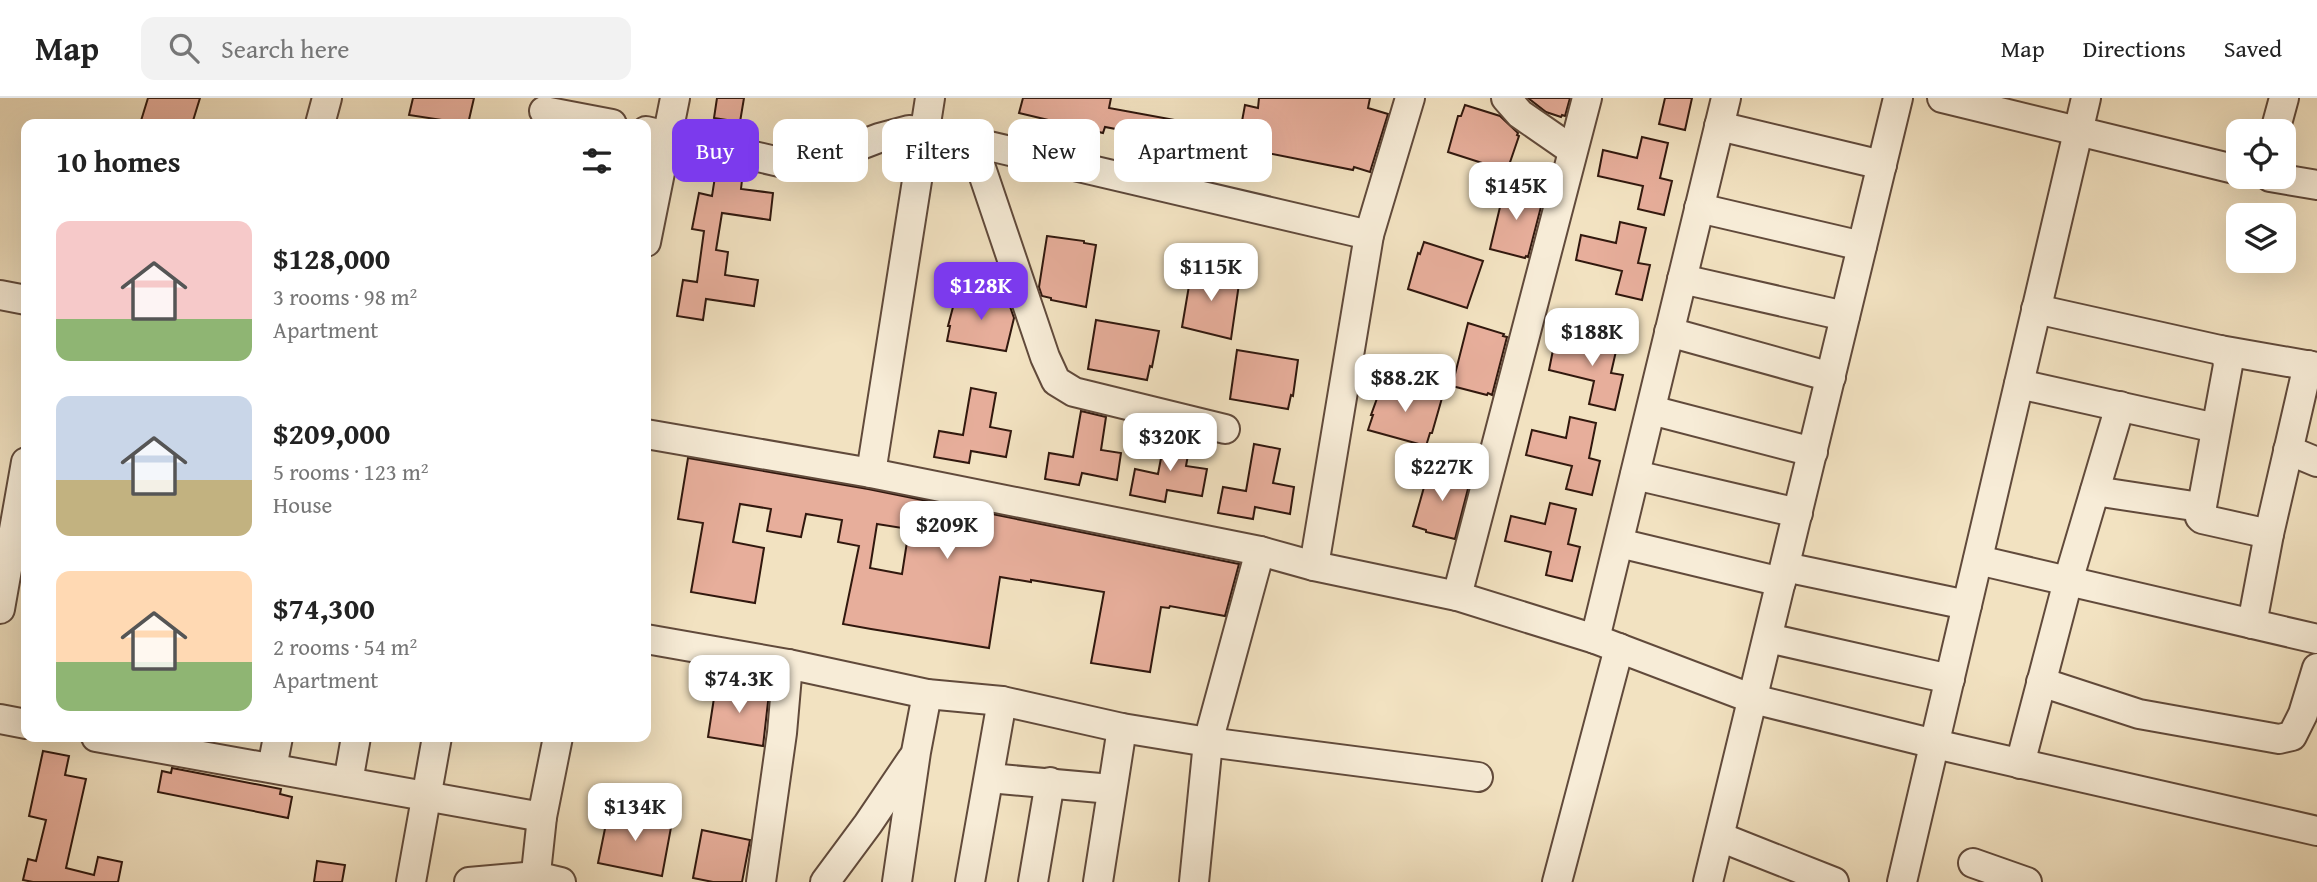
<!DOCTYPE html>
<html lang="en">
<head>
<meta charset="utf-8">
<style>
	body { margin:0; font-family:"Gentium Book Plus",serif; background:#f2f2f2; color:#222; height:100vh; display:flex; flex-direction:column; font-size:26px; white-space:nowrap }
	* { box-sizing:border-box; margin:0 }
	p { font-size:23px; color:#767676 }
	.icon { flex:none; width:38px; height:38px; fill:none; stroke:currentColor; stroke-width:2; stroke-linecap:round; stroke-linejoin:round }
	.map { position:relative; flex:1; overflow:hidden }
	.drawer { position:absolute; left:21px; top:21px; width:630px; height:623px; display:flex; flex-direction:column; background:#fff; border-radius:14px; box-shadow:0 7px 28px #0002 }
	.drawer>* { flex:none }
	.hud { position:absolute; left:672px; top:21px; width:665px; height:63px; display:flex; gap:14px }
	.buttons { position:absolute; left:2226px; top:21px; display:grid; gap:14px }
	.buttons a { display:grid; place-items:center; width:70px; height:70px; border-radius:14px; background:#fff; box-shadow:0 7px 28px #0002; font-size:35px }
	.price { position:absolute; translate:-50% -60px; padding:0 16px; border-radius:14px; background:#fff; color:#222; font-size:23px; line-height:46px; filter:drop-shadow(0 2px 4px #0008) }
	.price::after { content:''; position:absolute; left:50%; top:42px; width:21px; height:16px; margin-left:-10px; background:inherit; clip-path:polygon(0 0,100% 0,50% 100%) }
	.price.active { background:#7c3aed; color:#fff }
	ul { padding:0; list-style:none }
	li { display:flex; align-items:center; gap:21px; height:175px; padding:0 35px }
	li span { display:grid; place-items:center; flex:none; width:196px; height:140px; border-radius:14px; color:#555 }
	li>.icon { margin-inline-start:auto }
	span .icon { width:84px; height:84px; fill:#fffc; stroke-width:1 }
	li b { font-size:30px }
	h2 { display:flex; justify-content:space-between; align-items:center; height:84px; padding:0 35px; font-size:30px }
	.pill { padding:0 24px; border-radius:14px; background:#fff; box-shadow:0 7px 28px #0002; font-size:24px; line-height:63px }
	.pill.active { background:#7c3aed; color:#fff }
	header { display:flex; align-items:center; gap:42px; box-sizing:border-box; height:98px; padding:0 35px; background:#fff; border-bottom:2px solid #e0e0e0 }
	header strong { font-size:33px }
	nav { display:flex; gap:38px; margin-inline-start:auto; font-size:24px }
	.search { width:490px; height:63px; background:#f2f2f2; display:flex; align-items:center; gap:18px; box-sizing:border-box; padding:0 24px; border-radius:14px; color:#767676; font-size:26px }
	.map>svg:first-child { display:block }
	.building { fill:#e7ae9b; stroke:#31180e; stroke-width:2; fill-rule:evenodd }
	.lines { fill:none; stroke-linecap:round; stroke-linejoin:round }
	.minor-casing { stroke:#614a3b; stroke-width:32 }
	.minor { stroke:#f7ecd7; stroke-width:28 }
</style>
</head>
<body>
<header>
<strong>Map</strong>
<div class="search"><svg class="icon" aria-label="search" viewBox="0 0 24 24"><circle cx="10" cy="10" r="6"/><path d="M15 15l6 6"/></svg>Search here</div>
<nav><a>Map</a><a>Directions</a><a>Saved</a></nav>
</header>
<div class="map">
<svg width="2317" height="784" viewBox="0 0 2317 784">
	<rect width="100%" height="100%" fill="#f2e2c1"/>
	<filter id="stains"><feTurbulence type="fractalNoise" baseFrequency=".00286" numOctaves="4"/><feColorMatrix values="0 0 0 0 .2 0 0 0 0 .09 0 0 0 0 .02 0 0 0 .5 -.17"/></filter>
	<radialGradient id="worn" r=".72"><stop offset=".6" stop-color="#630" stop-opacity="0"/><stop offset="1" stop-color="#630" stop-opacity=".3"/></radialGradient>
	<g class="building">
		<path d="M148 0H200L192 26H140Z"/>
		<path d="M413 0H474L468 26 409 17Z"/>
		<path d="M717 0H744L740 24 714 20Z"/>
		<path d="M1023 0H1111L1109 10 1240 34 1245 7 1258 10 1259 0H1370L1368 10 1388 16 1370 74 1354 69 1353 72 1232 48 1231 53 1105 29 1103 35 1019 15Z"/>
		<path d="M1528 0H1570L1565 18 1562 17 1561 19 1546 14Z"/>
		<path d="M1665 0H1692L1685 32 1659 26Z"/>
		<path d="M1465 7 1500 18 1518 35 1517 37 1519 38 1507 73 1448 54 1458 18H1461Z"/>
		<path d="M1642 39 1668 45 1660 80 1672 83 1664 117 1638 111 1643 88 1598 78 1603 52 1637 60Z"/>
		<path d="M717 66 743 73 741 91 773 95 770 122 722 115 716 152 728 154 725 177 758 182 754 208 706 201 703 222 677 218 683 182 697 184 704 133 692 131 699 95 712 98Z"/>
		<path d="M1505 88 1541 98 1543 101 1528 159 1526 158 1525 160 1490 151Z"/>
		<path d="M1620 124 1646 130 1638 165 1650 167 1642 202 1616 196 1622 173 1576 162 1581 137 1616 145Z"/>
		<path d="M1047 138 1084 143V145L1096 147 1086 209 1051 202V200L1042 198 1039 189Z"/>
		<path d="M1424 144 1483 163 1467 210 1408 191 1418 155 1420 156Z"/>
		<path d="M1192 170 1206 173 1207 171 1240 179 1231 241 1182 229Z"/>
		<path d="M957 194 1008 203 1014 220 1006 253 947 243 950 228H948Z"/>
		<path d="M1096 222 1159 233 1152 269 1150 268 1147 282 1088 271Z"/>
		<path d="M1468 225 1504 236 1503 238 1507 239 1492 297 1488 295 1487 297 1452 288Z"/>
		<path d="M1593 234 1619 240 1611 275 1623 277 1615 312 1589 306 1594 283 1549 272 1554 247 1588 254Z"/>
		<path d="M1237 252 1298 262 1293 298 1291 297 1288 311 1230 301Z"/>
		<path d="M1383 284 1442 300 1432 335H1430L1426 348 1368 332 1373 317H1371Z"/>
		<path d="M971 290 996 295 990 329 1011 333 1006 359 971 353 969 365 934 359 939 333 963 337Z"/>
		<path d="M1081 313 1106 319 1101 352 1121 355 1117 382 1082 375 1079 387 1045 381 1049 355 1073 359Z"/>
		<path d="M1570 319 1596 325 1589 360 1600 363 1592 397 1566 391 1572 368 1526 357 1532 332 1566 340Z"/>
		<path d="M1166 334 1191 340 1186 368 1207 371 1202 398 1167 392 1165 404 1130 397 1135 371 1158 376Z"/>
		<path d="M1254 346 1280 351 1273 385 1294 389 1290 416 1255 409 1253 421 1218 415 1223 389 1246 393Z"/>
		<path d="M688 360 868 391 1239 466 1225 518 1170 508 1169 510 1161 509 1150 574 1091 565 1104 494 1031 482V484L1000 479 989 550 871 531 843 526 859 448 838 444 842 422 806 416 801 439 767 433 771 411 740 406 733 444 764 450 755 505 691 494 703 425 678 421ZM877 426 909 431 902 476 870 470Z"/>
		<path d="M1430 368 1466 379 1465 381 1470 383 1455 441 1426 434V432L1413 428Z"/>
		<path d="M1550 405 1576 411 1568 446 1580 449 1572 483 1546 477 1551 454 1505 443 1511 418 1545 426Z"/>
		<path d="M716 587 769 595 763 648 708 639Z"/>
		<path d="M43 653 69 658 65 677 86 681 66 770 94 777 98 759 122 764 118 784H33L23 782 28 761 36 763 46 722 29 718Z"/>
		<path d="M172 670 281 691 280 696 292 699 288 720 158 694 162 673 171 675Z"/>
		<path d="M609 711 672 724 662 778 598 765Z"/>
		<path d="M702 732 750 742 742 784H713L693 780Z"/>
		<path d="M317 763 345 767 342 784H314Z"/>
	</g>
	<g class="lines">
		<g class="minor-casing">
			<g id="minor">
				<path d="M1506 0 1520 16 1572 52"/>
				<path d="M1942 0 2238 72"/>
				<path d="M544 13 612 26"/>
				<path d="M320 26 327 0"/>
				<path d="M1719 28 1882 67"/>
				<path d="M646 33 788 66H811L879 40 909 32 925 33 1369 137"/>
				<path d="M2275 33 2284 0"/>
				<path d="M973 46 1045 259 1056 283 1074 294 1225 331"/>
				<path d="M2270 79 2317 87"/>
				<path d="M1699 110 1862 148"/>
				<path d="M646 144 675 0"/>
				<path d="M1682 181 1845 218"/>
				<path d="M0 197 26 202"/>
				<path d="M2036 211 2220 252 2226 256 2228 267 2200 419 2202 421 2269 436"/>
				<path d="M1669 234 1831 279"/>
				<path d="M2220 252 2317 269"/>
				<path d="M2019 286 2216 330"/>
				<path d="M1651 312 1813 354"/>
				<path d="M646 336 871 375 1260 453 1314 468 1457 498 1595 541 1753 601 1935 646 2317 733"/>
				<path d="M2288 352 2317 364"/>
				<path d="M871 375 930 0"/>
				<path d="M1635 377 1798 415"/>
				<path d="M2095 393 2200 409"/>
				<path d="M1619 445 1781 484"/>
				<path d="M1978 462 2317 541"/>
				<path d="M1314 468 1369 137 1410 0"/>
				<path d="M1785 469 1967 507"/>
				<path d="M1457 498 1587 0"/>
				<path d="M0 511 26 364"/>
				<path d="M2252 526 2269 436 2308 267"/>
				<path d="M1768 540 1950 581"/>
				<path d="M646 541 788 566 927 596 1002 603 1122 630 1208 644 1478 679"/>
				<path d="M1595 541 1726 0"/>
				<path d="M2041 584 2139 616 2279 641 2292 638 2303 616 2317 570"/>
				<path d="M0 621 26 626"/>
				<path d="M96 639 542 719"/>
				<path d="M2020 666 2068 483 2120 308"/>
				<path d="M272 670 278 639"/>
				<path d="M989 680 1111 691"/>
				<path d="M348 684 356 639"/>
				<path d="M1720 739 1834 784"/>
				<path d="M1973 765 2027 784"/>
				<path d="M411 784 437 639"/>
				<path d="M469 784 536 778 561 784"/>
				<path d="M535 784 542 719 558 639"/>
				<path d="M761 784 782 635 788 566"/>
				<path d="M825 784 868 726 912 661"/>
				<path d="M897 784 916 654 927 596"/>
				<path d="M970 784 1002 603"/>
				<path d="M1033 784 1050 684"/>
				<path d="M1098 784 1122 630"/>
				<path d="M1194 784 1208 644 1260 453"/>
				<path d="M1557 784 1619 550"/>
				<path d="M1708 784 1898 0"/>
				<path d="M1902 784 2086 0"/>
			</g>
		</g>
		<use href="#minor" class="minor"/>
	</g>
	<rect width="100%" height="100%" filter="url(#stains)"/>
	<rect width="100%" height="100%" fill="url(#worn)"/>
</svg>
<div class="buttons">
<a><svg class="icon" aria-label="locate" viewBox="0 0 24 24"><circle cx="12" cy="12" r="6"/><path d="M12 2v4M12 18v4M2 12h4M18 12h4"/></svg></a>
<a><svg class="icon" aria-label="layers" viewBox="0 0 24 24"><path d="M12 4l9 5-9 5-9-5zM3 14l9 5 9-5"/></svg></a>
</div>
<b class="price" style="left:1516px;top:124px">$145K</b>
<b class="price" style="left:1211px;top:205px">$115K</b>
<b class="price active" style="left:981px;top:224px">$128K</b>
<b class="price" style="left:1592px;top:270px">$188K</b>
<b class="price" style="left:1405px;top:316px">$88.2K</b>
<b class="price" style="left:1170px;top:375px">$320K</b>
<b class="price" style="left:1442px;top:405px">$227K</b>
<b class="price" style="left:947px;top:463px">$209K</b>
<b class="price" style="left:739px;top:617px">$74.3K</b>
<b class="price" style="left:635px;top:745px">$134K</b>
<div class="hud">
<a class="pill active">Buy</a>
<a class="pill">Rent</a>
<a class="pill">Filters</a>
<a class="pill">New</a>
<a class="pill">Apartment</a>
</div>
<section class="drawer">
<h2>10 homes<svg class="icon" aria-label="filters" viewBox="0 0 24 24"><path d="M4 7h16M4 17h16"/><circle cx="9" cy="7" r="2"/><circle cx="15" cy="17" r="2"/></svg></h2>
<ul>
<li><span style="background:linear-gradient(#f6c9c9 70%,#8fb573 0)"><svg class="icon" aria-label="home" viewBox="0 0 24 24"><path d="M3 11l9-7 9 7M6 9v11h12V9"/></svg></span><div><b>$128,000</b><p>3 rooms · 98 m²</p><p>Apartment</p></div></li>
<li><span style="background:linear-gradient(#c9d6e8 60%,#c2b280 0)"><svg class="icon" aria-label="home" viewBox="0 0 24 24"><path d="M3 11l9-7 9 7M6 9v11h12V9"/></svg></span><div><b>$209,000</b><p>5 rooms · 123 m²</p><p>House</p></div></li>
<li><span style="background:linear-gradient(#ffd9b3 65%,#8fb573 0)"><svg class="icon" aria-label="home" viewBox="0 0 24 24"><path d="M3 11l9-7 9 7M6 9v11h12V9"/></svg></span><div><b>$74,300</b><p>2 rooms · 54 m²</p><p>Apartment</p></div></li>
</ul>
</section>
</div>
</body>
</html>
